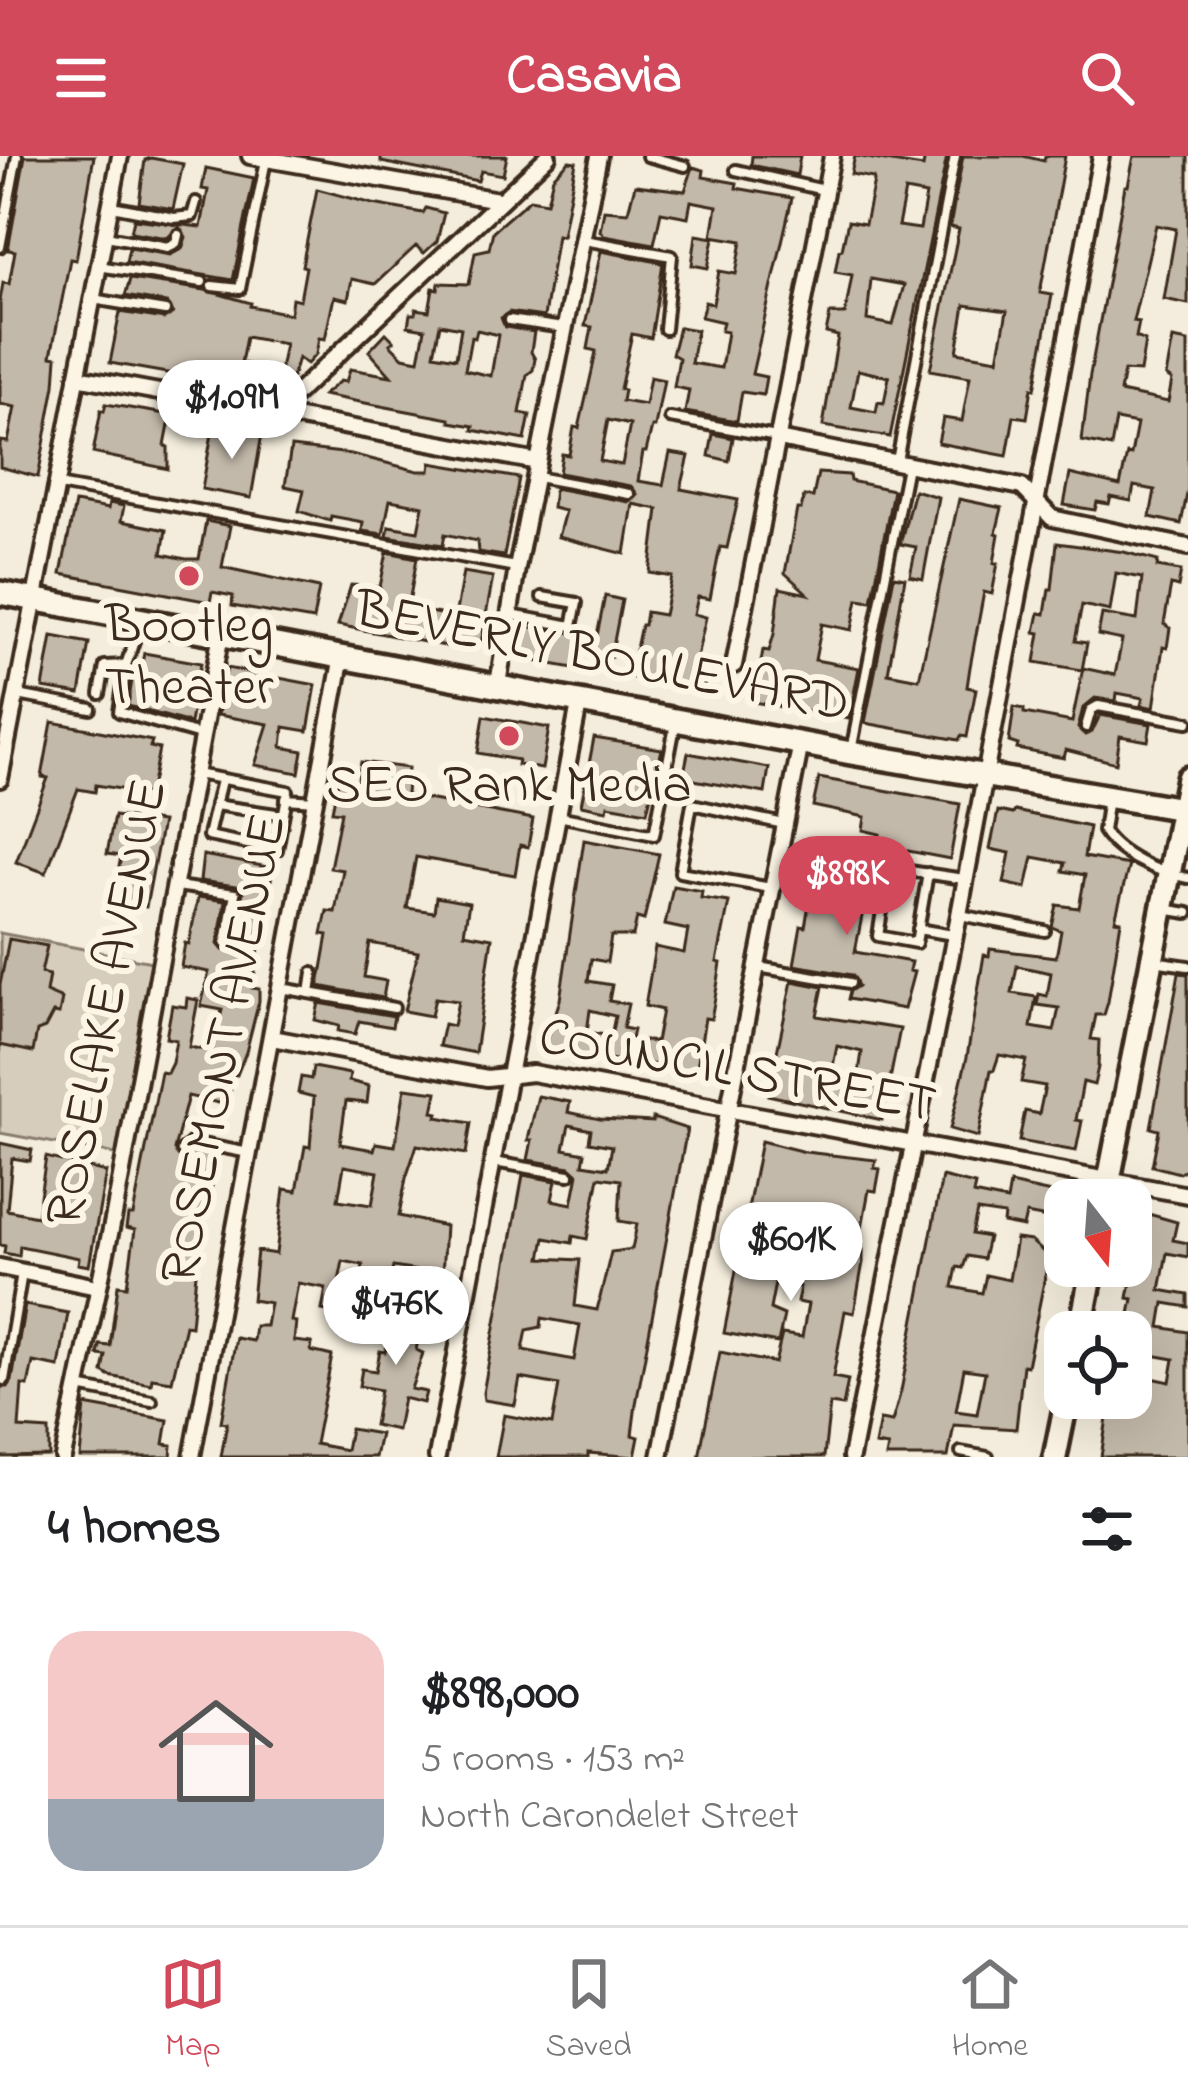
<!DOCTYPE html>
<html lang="en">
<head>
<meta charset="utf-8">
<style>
	body { margin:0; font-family:"Indie Flower",sans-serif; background:#f6f6f6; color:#202124; height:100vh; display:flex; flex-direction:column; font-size:45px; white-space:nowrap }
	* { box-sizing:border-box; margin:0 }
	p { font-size:39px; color:#757577 }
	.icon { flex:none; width:66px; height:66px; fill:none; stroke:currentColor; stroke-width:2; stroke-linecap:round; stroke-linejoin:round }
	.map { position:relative; height:1301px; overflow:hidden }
	.drawer { display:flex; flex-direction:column; background:#fff; flex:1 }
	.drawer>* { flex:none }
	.needle { width:78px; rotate:163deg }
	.buttons { position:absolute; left:1044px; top:1023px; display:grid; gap:24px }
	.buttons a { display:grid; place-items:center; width:108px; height:108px; border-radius:24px; background:#fff; box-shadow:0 12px 48px #0002; font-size:60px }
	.price { position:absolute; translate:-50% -102px; padding:0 27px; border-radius:42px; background:#fff; color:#222; font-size:39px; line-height:78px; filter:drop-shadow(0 3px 6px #0008) }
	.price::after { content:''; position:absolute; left:50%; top:72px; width:36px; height:27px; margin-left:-18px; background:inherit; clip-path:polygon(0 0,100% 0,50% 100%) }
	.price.on { background:#d1495b; color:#fff }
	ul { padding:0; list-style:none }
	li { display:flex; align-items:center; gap:36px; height:300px; padding:0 48px }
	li+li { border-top:3px solid #e0e0e0 }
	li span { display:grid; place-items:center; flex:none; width:336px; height:240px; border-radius:36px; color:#555 }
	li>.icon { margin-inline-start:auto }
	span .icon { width:144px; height:144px; fill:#fffc; stroke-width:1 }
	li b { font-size:51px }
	h2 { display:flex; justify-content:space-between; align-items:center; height:144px; padding:0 48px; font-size:51px }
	header { display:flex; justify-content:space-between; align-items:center; height:156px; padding:0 48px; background:#d1495b; color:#fff; font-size:54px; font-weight:700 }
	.dock { display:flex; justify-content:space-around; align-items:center; height:168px; border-top:3px solid #e0e0e0; background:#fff; font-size:33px; color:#757577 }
	.dock a { display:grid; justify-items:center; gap:6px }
	.dock .on { color:#d1495b }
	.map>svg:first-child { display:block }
	.green { fill:#d6cdbd; stroke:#887c6e; stroke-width:3 }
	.building { fill:#c3b9aa; stroke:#3b2a1e; stroke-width:3; fill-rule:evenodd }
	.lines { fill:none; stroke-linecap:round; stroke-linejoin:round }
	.lane-casing { stroke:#3b2a1e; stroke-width:16 }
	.street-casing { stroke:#3b2a1e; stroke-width:22 }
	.secondary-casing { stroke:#3b2a1e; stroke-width:30 }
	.primary-casing { stroke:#3b2a1e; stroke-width:30 }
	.lane { stroke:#fcf5e5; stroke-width:8 }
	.street { stroke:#fcf5e5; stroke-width:14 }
	.secondary { stroke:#fcf5e5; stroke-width:21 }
	.primary { stroke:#fcf5e5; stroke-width:21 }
	.poi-dot { fill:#d1495b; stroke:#fcf5e5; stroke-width:4.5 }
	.labels { text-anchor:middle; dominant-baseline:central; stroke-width:12; stroke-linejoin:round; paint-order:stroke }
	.poi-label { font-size:54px; fill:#3b2a1e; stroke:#fcf5e5 }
	.street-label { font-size:54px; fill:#3b2a1e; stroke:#fcf5e5 }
</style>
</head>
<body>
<header><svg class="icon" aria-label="menu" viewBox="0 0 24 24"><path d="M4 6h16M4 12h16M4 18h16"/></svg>Casavia<svg class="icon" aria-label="search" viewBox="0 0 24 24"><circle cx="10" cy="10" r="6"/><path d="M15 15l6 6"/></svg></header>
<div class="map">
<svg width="1188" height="1301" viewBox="0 0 1188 1301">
	<rect width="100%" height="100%" fill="#f4eddd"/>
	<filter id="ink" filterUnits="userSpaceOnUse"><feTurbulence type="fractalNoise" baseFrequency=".00833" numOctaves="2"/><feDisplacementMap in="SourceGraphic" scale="24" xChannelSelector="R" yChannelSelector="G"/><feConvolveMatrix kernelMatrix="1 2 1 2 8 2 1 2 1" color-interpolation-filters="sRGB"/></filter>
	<g filter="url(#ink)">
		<path class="green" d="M0 777 157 807 120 999 0 977Z"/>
		<g class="building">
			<path d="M25 0H94L76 104 70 103 51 200 57 201 55 229 38 321 0 311V285L8 286 15 251 0 248V145L3 127 9 128 15 95 8 94Z"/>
			<path d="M381 0H507L503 19 481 15 478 25 381 6Z"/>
			<path d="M752 0H800L797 19 751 9Z"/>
			<path d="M855 0 923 11 925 0H947L890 281 823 270 838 180 826 177 830 158H845L852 119 835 116 839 94 842 93 848 65 865 68 874 25 873 22 851 18ZM905 35 926 39 920 73 898 70ZM871 123 904 129 893 169 867 164ZM858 214 889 221 884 247 878 246 876 256 851 251Z"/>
			<path d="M963 0H1023L1044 5 1045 0H1065L1040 137 1052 139 1035 233 1032 232 1027 262 1014 260 1007 300 938 287 943 262 962 265 970 221 930 214 959 73 950 71ZM965 149 1007 155 998 203 957 196Z"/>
			<path d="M1134 0H1188V148L1164 143 1176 73 1156 69 1133 165 1139 166 1136 181 1145 185 1140 216 1124 215 1120 236 1168 246 1172 224 1166 220 1173 183 1188 186V333L1181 368 1150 361 1155 334 1134 330 1131 345 1111 341 1109 348 1097 346 1095 354 1064 349 1070 318 1120 330 1127 298 1131 299 1137 268 1116 264 1111 291 1082 285 1090 219 1125 30H1128Z"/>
			<path d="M151 2 183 8 173 53 139 47 145 4Z"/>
			<path d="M569 5 576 6 562 80 557 79 544 161 509 156 501 162 505 171 534 176 531 196 535 203 533 214 527 219 520 257 530 259 525 284 473 274 474 270 450 266V263L323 239 340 225 346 226 350 213 391 220 369 195 386 177 394 185 390 188 403 201 419 204 425 173 408 170 410 158H415L416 153 429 155 433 132 438 133 439 127 469 128 475 96 489 93 493 75 530 43 547 46 553 21ZM440 168 461 172 456 202 434 198ZM477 174 498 179 491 220 465 214 471 181 475 182Z"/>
			<path d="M693 11 704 14 703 21 737 27 736 32 792 42 752 218 766 221 763 239 742 236 737 265 685 256 689 234 674 231 679 202 672 198 679 171 697 174 691 207 721 212 727 176 721 175 723 166 701 161 705 146 713 148 719 115 736 118 742 85 712 80 717 50 691 45 688 61 661 56 654 88 604 79 600 75 604 54 628 56 635 29 685 35Z"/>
			<path d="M206 12 254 22 233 124 126 106 129 92 170 99 182 93 186 81 179 71 167 82 131 76 134 63 201 71 208 34 202 33Z"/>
			<path d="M317 33 373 48 423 57 426 52 444 57 437 85 424 97 416 90 375 128 352 123 348 144 334 141 325 183 319 182 316 198 307 208 298 202 292 222 279 219 285 188 246 181 241 207 275 213 272 230 236 224 235 229 110 207 120 156 164 163 173 157 167 147 125 140 130 123 205 134 251 147 250 150 290 158 292 142 300 144 306 111 302 110Z"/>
			<path d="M696 79 714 82 708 112 692 109Z"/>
			<path d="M601 95 663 107 651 182 632 178 620 233 624 234 622 245 645 249 650 221 664 224 655 271H652L646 296H643L638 325 663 329 670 297 689 300 681 333 738 344 727 392 720 391 710 443 698 441 694 458 706 461 697 501 709 503 703 535 630 521 641 469H644L646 456 664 459 672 421 650 417 658 353 633 348 625 398 558 381 565 355 552 352 554 332 628 346 637 338 631 330 559 317 562 298 569 299 574 271 579 272 592 215 596 195 588 193 592 171 585 170ZM608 264 630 269 622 309 600 305Z"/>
			<path d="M106 248 171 259 165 290 168 291V313L93 297 101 254 104 255Z"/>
			<path d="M213 272 262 278 251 342 202 333Z"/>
			<path d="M713 278 733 282 729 305 709 300Z"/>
			<path d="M291 291 351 298 418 315H430L431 307 519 322 504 400 478 396 477 385 445 378 443 389 387 380 389 370 418 375 423 350 390 344 383 378 362 375 363 366 331 360 330 365 299 355 304 334 285 330Z"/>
			<path d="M818 317 849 319 850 325 893 334 872 445 858 443 852 474 822 468 815 504 859 512 849 563 754 546 763 494 769 495 774 478 780 432 808 438 785 417 797 353H801L804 340 813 341Z"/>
			<path d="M914 334 938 341 923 423 910 420 916 391 900 388Z"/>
			<path d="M959 343 1002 352 996 377 999 378 994 407H998L992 438 984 436 970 511 967 531 976 533 967 581 961 580 959 584 865 567 894 420 905 422 888 517 919 523Z"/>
			<path d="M75 347 108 353 109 347 124 350 121 365 166 374 162 398 186 403H199L206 365 230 370 222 411 319 432 313 464 232 450 233 440 212 436 210 446 61 418Z"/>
			<path d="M1057 387 1124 396 1158 405 1157 411 1181 415 1178 431 1171 429 1164 468 1170 472 1167 492 1163 491 1154 552 1141 549 1143 542 1117 537 1116 545 1095 542 1083 552 1078 572 1085 579 1092 576 1100 559 1151 568 1148 585 1120 580 1116 607 1066 594 1064 602 1017 593 1018 589 1009 586 1014 551 1024 553V557L1072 566 1083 512 1115 519 1122 484 1098 479 1102 458 1137 464 1142 422 1116 417 1110 455 1082 449 1075 485 1087 487 1082 514 1035 506 1040 477 1035 476 1039 457 1045 458 1049 433H1052Z"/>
			<path d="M387 396 417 402 408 452 455 461 463 416 493 421 481 487 470 495 338 469 351 429 380 431Z"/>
			<path d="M605 440 622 444 611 501 582 495 579 513 518 502 524 470 597 480Z"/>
			<path d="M52 480 89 487 80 538 43 532Z"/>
			<path d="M144 497 201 507 190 567 128 550 134 511 141 513Z"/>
			<path d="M227 512 316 529 308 575 284 571 282 591 303 595 299 617 255 609 268 568 218 559Z"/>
			<path d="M484 560 549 572 542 613 517 609 518 604 478 597Z"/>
			<path d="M52 566 152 585 150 591 159 593 150 638 96 629 95 636 78 633 46 717 16 706 48 622 42 621Z"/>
			<path d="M594 582 662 593 647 656 608 649 607 654 581 649Z"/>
			<path d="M688 597 769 612 765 637 683 622Z"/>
			<path d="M361 606 408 612 406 639 533 663 528 691 520 689 515 719 416 701 407 752 434 756 436 741 469 747 464 777 492 782 475 897 439 890 444 868 453 870 458 845 435 842 431 860 404 855 418 796 370 787 364 821 386 825 383 842 319 830 328 779 322 778 327 755 335 756 343 714 330 712 341 656 332 655 338 625 357 628Z"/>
			<path d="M819 622 960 648 950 703 877 689 880 678 863 674 865 661 813 650Z"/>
			<path d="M998 655 1013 658 1015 655 1089 671 1084 701 1129 709 1115 764 1121 765 1108 846 1104 859H1096L1091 883 1099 884 1098 911 1094 929 1083 926 1076 964 1082 965 1076 995 1019 985 1025 955 1039 958 1045 930 1021 926 1026 904 999 899 994 914H991L978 981 950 973 967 901 984 799 989 800 990 793 1056 801 1061 775 1052 771 1057 749 1079 752 1085 719 1063 715 1065 707 1033 701 1026 732 1004 727 1010 697 990 693ZM1017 810 1051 817 1047 840 1039 838 1037 849 1059 852 1054 875 1031 871 1036 841 1012 837Z"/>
			<path d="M114 660 162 666 146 751 113 744 121 700 107 698Z"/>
			<path d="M584 684 659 698 644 764 637 762 633 780H611L607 806 591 803 588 825 612 829 609 845 628 848 623 872 633 874 631 883 656 886 662 854 645 850 655 791 684 797 688 774 665 769 673 730 702 735 701 742 729 746 717 806 721 807 717 831 711 863 705 862 696 917 621 902 620 906 594 901 593 908 574 905 576 897 544 891 560 844ZM590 854 615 860 611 880 587 876Z"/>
			<path d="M833 698 855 704 849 747 864 750 855 796 911 806 909 815 914 816 904 853 848 843 850 835 858 830 853 819 794 809 801 770 805 771 809 748 805 747 815 706 819 707 820 700 832 702Z"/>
			<path d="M203 699 273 712 252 832 259 833V845L246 896 237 919 234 918 229 942 224 941 223 948 188 940 174 994 181 1003 194 995 219 1000 192 1116 196 1117 191 1170 185 1169 172 1225 152 1222 151 1228 109 1220 103 1216 106 1200 98 1199 100 1189 110 1190 118 1129 127 1130 135 1074 126 1072 128 1059H133L161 916 167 917 172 907 176 884 166 882 172 849 186 851 187 842 198 844 189 891 212 895 222 854 201 850 209 816 181 811 185 787 189 788 198 741 225 745 218 788 223 794 231 792 243 736 236 730 200 725Z"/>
			<path d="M9 783 47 790 41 817 49 819 46 836 62 843 59 858 53 857 45 872 37 875 33 896 0 889V829Z"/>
			<path d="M1179 817 1188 818V1012L1179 1017 1152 1010 1159 974 1151 972Z"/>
			<path d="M792 825 823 831 817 860 900 873 882 964 768 939ZM837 890 862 896 857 930 830 925Z"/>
			<path d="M319 847 394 860 392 871 359 865 355 878 338 875 339 870 315 864Z"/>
			<path d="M313 911 350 918 349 925 369 930 367 947 346 945 340 988 374 994 376 987 395 990 405 932 437 936 433 956 438 957 437 961 471 967 466 998 417 989 406 1022 399 1060 445 1070 442 1119 393 1111 388 1134 372 1131 370 1142 358 1140 363 1109 343 1105 333 1156 322 1154 326 1132 298 1127 291 1165 296 1166 294 1185 312 1187 311 1195 332 1200 315 1288 346 1294 350 1273 380 1278 375 1301H221L227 1267 221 1266 236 1182 253 1185 255 1170H266L270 1147 252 1144 257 1095 276 1098 284 1033 297 1035 305 990 310 991 314 941 298 937 301 921 311 923ZM344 1010 378 1016 372 1049 338 1044Z"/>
			<path d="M538 940 570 946 568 956 600 963 653 966V962L687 973 636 1248 632 1279 639 1281 635 1301 588 1297V1301H496L504 1259 552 1268 559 1229 520 1222 515 1249 484 1244 483 1237 523 1019 556 1025 552 1044 572 1048 578 1018 570 1011 528 1004 532 984H528ZM569 969 591 974 589 986 612 990 608 1012 583 1008 585 997 564 993ZM599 1021 621 1024 619 1065 637 1068 632 1093 611 1096 597 1154 575 1150 580 1104 541 1102 545 1082 572 1087 573 1080 587 1083ZM542 1162 580 1169 574 1204 523 1194 527 1174 541 1171Z"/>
			<path d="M761 985 805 996 876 1004 874 1012 880 1013 876 1035 869 1034 858 1093 863 1094V1106L854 1157 845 1155 833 1221 848 1224 843 1250 830 1248 824 1301H699L720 1196 775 1207 782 1178 802 1181 808 1148 797 1146 800 1131 775 1127 770 1153 784 1159 778 1187 724 1177ZM779 1091 807 1096 803 1119 775 1114Z"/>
			<path d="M0 987 32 994 30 1005 12 1002 7 1054 37 1060 46 1001 106 1016 89 1110 78 1108 79 1102 20 1090 19 1100 4 1097 5 1090 0 1089Z"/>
			<path d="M942 1021 975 1029 973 1038 1007 1045 1010 1028 1065 1040 1062 1074 1047 1071V1062L1026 1058 1023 1071 1003 1067 1004 1059 977 1055 972 1078 988 1081 983 1103 967 1100 963 1112 957 1111 953 1131 982 1137 986 1119 1009 1124 1016 1083 1031 1085 1049 1101 1027 1210 1023 1209 1016 1273 954 1269 948 1301H886L888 1291 875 1289 880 1264 892 1266 901 1235ZM964 1213 985 1216 977 1258 956 1255Z"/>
			<path d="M1145 1057 1177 1066 1173 1084 1188 1087V1101L1167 1097 1160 1134 1188 1139V1151L1164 1147 1160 1171 1188 1176V1301H1101L1110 1242H1131V1176H1107L1112 1160 1129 1163 1133 1143 1128 1142 1135 1105 1139 1106 1144 1098 1149 1073 1142 1072ZM1146 1198 1174 1203 1170 1226 1143 1220Z"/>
			<path d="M25 1149 68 1157 59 1211 33 1206 28 1230 22 1229 19 1272 49 1274V1300L0 1301V1231H8L12 1225Z"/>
			<path d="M394 1153 423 1158 416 1194 423 1197 411 1233 426 1236 423 1247 403 1242 397 1274 374 1269 380 1234 359 1230 362 1213 376 1215 380 1195 385 1196 391 1176 386 1175 390 1155Z"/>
			<path d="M85 1249 168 1264 164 1288 172 1289 171 1301H80Z"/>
		</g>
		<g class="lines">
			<g class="lane-casing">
				<g id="lane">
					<path d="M647 0 685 10"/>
					<path d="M736 14 824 34"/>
					<path d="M112 50 174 62 192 60 196 46"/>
					<path d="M106 80 168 91 176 87 178 79"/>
					<path d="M584 84 672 100 665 173"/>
					<path d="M0 91 17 0"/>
					<path d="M98 110 202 126"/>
					<path d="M212 130 240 133 266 4"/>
					<path d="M93 143 165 155"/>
					<path d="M509 164 563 172"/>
					<path d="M670 262 777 281"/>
					<path d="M897 305 955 0"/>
					<path d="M537 321 629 338"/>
					<path d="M58 329 516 411"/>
					<path d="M511 459 572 470 577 447 542 441"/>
					<path d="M141 464 126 509 119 556 200 579"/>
					<path d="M100 538 105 510 126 509"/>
					<path d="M18 539 91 553"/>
					<path d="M1086 571 1091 554 1098 550 1188 566"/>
					<path d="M851 595 907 310"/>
					<path d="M196 618 288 635 277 694 208 680 221 624"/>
					<path d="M1108 642 1103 675C1119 700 1159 717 1188 722"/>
					<path d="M286 643 315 645"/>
					<path d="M215 649 283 659"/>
					<path d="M558 660 654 679 675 570"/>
					<path d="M928 717 916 787 878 780 889 712 964 723"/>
					<path d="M176 730 235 738 226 786"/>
					<path d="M771 732 680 716 692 648 784 668"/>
					<path d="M1163 753 1188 757"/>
					<path d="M960 759 1045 775"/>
					<path d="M918 773 953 779"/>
					<path d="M1153 805 1188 810"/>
					<path d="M758 811 850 827"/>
					<path d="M281 832 394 852"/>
					<path d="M310 837 313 817"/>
					<path d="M182 995 192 986 249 997"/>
					<path d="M494 1006 569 1019"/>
					<path d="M4 1224 22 1117"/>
					<path d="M78 1231 152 1245"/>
					<path d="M961 1296 988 1301"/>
				</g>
			</g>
			<g class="street-casing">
				<g id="street">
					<path d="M250 0 498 44"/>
					<path d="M77 221 538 306"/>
					<path d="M277 256 548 0"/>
					<path d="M778 283 1022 331 1052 362 1188 391"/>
					<path d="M734 509 832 0"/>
					<path d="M498 528 517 412 599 0"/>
					<path d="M0 623 120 0"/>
					<path d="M272 882 487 922 532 917 1188 1039"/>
					<path d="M0 1111 97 1131"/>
					<path d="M63 1301 114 1059 221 478"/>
					<path d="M192 1301 342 500"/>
					<path d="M437 1301 580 543"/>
					<path d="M660 1301 801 587"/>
					<path d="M851 1301 959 759 1101 0"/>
				</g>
			</g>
			<g class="secondary-casing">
				<g id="secondary">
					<path d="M1105 1044 1188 622"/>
					<path d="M1080 1176 1093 1110"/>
					<path d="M1055 1301 1067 1242"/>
				</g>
			</g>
			<g class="primary-casing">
				<path id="primary" d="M0 437 851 597 1188 654"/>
			</g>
			<use href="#lane" class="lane"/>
			<use href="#street" class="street"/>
			<use href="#secondary" class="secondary"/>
			<use href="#primary" class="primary"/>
		</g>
	</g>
	<g class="poi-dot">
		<circle cx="189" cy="420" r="12"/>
		<circle cx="509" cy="580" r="12"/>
	</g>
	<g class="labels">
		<g class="poi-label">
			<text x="189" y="472">Bootleg<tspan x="189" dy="62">Theater</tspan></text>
			<text x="509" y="632">SEO Rank Media</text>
		</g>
		<g class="street-label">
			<text transform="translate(602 503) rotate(11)">BEVERLY BOULEVARD</text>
			<text transform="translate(109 847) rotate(-79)">ROSELAKE AVENUE</text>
			<text transform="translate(226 893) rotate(-79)">ROSEMONT AVENUE</text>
			<text transform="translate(737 917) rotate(10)">COUNCIL STREET</text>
		</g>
	</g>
</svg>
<div class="buttons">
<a><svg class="needle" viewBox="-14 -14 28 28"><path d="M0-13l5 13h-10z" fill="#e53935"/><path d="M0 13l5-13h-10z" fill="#757577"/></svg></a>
<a><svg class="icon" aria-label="locate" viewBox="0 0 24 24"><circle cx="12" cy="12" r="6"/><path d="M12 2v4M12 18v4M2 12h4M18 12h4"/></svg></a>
</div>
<b class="price" style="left:232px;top:306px">$1.09M</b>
<b class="price on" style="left:847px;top:782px">$898K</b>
<b class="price" style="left:791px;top:1148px">$601K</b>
<b class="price" style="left:396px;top:1212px">$476K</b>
</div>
<section class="drawer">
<h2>4 homes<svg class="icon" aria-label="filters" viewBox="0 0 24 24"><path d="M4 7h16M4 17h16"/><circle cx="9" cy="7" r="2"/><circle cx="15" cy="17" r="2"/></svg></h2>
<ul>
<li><span style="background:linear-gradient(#f6c9c9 70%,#9aa5b1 0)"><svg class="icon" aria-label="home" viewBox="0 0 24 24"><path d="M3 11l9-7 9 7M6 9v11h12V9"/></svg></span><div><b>$898,000</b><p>5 rooms · 153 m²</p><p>North Carondelet Street</p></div></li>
</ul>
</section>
<nav class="dock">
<a class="on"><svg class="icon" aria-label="map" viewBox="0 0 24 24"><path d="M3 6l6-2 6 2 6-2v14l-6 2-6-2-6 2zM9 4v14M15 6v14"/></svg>Map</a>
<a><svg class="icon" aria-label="saved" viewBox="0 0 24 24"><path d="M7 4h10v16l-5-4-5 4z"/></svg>Saved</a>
<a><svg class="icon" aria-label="home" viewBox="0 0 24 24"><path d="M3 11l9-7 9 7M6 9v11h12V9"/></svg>Home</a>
</nav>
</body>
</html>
